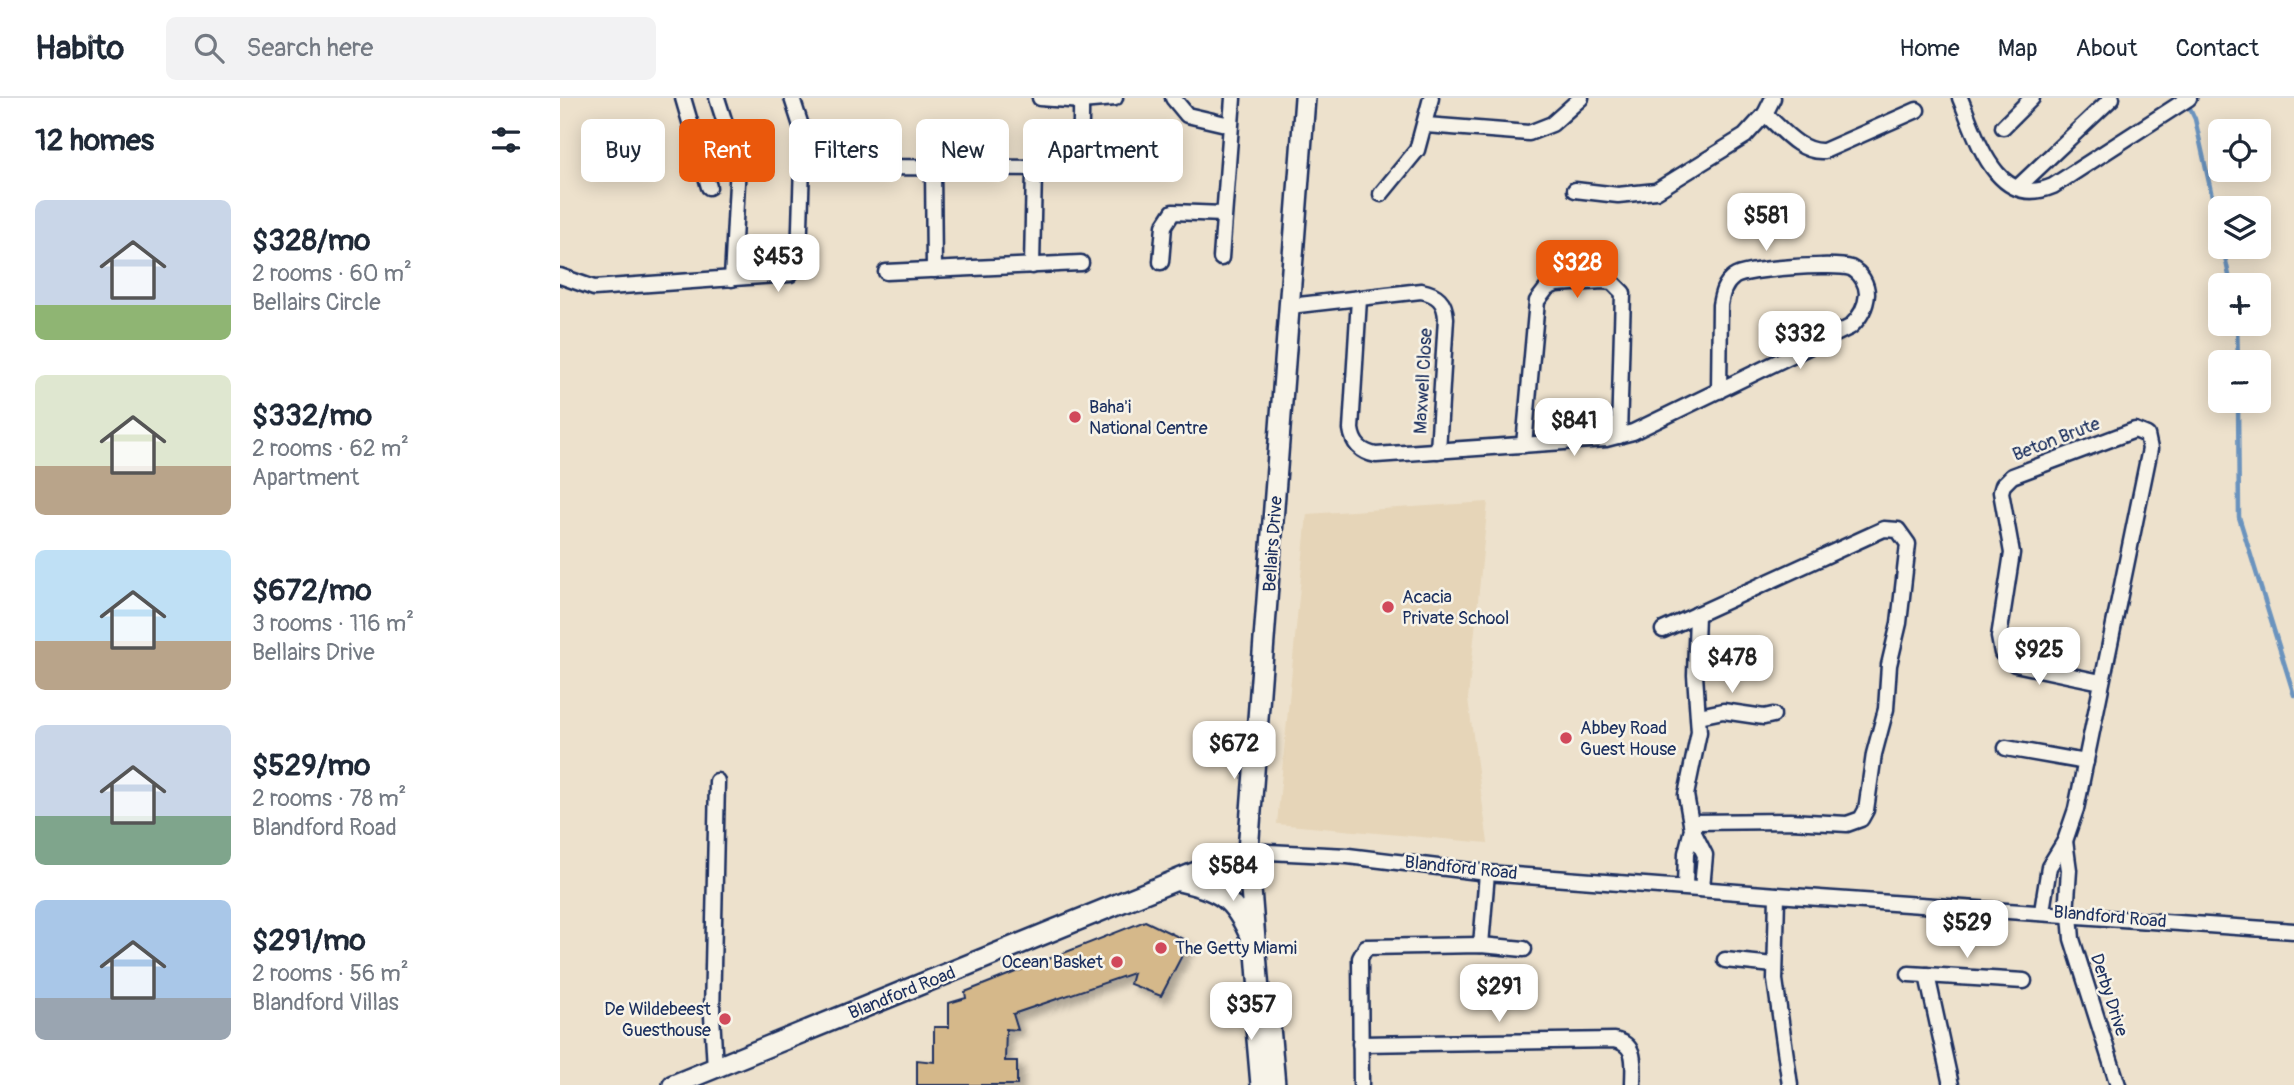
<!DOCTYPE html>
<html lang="en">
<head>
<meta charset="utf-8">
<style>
	body { margin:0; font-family:Pangolin,sans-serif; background:#f2f2f3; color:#1f2937; height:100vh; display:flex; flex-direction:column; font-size:26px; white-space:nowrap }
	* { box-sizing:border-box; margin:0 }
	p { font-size:23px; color:#747a83 }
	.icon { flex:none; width:38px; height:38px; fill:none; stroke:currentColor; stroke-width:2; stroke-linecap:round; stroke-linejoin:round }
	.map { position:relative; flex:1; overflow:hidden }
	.side { display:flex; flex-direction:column; background:#fff; width:560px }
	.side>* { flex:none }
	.guide { position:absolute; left:21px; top:21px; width:665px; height:63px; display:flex; gap:14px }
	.fabs { position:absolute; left:1648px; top:21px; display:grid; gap:14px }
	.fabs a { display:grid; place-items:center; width:63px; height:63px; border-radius:10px; background:#fff; box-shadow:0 4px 18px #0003; font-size:35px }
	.price { position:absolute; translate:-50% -60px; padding:0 16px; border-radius:14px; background:#fff; color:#222; font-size:23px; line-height:46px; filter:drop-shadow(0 2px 4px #0008) }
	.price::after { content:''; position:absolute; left:50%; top:42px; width:21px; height:16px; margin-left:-10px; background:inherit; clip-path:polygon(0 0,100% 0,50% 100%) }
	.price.active { background:#ea580c; color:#fff }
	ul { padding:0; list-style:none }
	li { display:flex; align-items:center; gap:21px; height:175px; padding:0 35px }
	li span { display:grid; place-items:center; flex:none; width:196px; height:140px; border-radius:10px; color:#555 }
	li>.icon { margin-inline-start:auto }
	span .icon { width:84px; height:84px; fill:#fffc; stroke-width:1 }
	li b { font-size:30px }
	h2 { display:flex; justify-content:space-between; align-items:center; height:84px; padding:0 35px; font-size:30px }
	.pill { padding:0 24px; border-radius:10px; background:#fff; box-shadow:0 4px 18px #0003; font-size:24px; line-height:63px }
	.pill.active { background:#ea580c; color:#fff }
	header { display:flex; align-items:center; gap:42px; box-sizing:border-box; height:98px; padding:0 35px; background:#fff; border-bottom:2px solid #e0e1e3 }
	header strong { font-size:33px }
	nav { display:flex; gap:38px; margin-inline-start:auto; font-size:24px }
	.search { width:490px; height:63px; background:#f2f2f3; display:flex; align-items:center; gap:18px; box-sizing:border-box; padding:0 24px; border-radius:10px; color:#747a83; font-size:26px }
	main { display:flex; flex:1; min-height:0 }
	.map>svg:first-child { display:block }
	.built { fill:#e6d5b8 }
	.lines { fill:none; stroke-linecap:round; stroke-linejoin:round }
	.stream { stroke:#6b93be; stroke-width:4.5 }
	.building { fill:#d5b88a; stroke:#1b2f5e; stroke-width:2; filter:url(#shadow) }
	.street-casing { stroke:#1b2f5e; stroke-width:19 }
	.secondary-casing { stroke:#1b2f5e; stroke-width:24 }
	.street { stroke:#f7f3e8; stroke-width:14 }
	.secondary { stroke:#f7f3e8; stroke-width:19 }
	.poi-dot { fill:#d1495b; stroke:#f7f3e8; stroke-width:2.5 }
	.labels { text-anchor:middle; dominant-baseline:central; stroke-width:5; stroke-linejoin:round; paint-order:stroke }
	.street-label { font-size:18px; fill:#1b2f5e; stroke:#f7f3e8 }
	.poi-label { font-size:18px; fill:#1b2f5e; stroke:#f7f3e8; text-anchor:start }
</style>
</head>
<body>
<header>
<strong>Habito</strong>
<div class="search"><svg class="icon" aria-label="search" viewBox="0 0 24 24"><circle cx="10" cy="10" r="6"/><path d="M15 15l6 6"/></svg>Search here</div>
<nav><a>Home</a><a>Map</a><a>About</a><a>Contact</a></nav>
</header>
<main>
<section class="side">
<h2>12 homes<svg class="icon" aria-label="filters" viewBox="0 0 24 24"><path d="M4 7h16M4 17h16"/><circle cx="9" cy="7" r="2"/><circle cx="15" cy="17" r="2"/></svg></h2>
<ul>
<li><span style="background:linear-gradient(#c9d6e8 75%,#8fb573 0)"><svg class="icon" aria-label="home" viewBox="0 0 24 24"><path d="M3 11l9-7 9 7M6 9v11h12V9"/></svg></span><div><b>$328/mo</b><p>2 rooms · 60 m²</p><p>Bellairs Circle</p></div></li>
<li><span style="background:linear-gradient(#dfe7d0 65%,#b9a48a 0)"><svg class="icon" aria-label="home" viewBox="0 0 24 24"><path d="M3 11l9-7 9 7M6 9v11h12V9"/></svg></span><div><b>$332/mo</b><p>2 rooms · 62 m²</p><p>Apartment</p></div></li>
<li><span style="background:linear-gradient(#bfe0f5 65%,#b9a48a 0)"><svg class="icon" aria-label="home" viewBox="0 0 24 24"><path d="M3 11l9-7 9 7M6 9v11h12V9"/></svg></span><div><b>$672/mo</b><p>3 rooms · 116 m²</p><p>Bellairs Drive</p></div></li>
<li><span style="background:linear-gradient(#c9d6e8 65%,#7fa58c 0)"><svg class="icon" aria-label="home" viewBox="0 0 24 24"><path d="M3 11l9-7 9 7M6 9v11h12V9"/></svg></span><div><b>$529/mo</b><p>2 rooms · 78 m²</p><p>Blandford Road</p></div></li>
<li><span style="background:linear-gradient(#a9c7e8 70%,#9aa5b1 0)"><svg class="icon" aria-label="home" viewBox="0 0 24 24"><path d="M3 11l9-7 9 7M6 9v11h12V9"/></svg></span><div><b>$291/mo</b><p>2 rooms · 56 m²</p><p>Blandford Villas</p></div></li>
</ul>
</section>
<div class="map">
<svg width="1734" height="987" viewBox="0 0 1734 987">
	<defs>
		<filter id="shadow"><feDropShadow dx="6" dy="6" stdDeviation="3.5" flood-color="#0004"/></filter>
	</defs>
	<rect width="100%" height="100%" fill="#ede1cc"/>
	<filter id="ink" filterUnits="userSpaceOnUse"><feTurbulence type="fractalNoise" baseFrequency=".0143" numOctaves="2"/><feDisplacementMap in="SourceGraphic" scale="14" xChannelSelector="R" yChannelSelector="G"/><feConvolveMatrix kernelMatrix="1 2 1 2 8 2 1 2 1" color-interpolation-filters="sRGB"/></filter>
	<g filter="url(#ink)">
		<path class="built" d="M928 404 908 601 928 745 717 726 747 416Z"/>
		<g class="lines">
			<g class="stream">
				<path d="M1627 4 1635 21 1661 139"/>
				<path d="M1663 149 1671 187"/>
				<path d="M1677 226 1678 264"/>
				<path d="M1678 303 1679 419 1734 597"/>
			</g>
		</g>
		<path class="building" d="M585 823 629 844 601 898 570 886 573 875 453 916 458 932 446 931 445 963H457V987H357V962L374 964V929H389V905L406 900 405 894Z"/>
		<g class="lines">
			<g class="street-casing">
				<g id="street">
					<path d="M123 0 149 89"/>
					<path d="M157 0 178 66 172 181"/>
					<path d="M480 0 521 3 555 0"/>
					<path d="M613 0 627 17 670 27"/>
					<path d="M1400 0C1417 40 1436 112 1493 88L1629 0"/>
					<path d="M1205 16C1222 31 1240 55 1264 53L1357 12"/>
					<path d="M866 27 969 35 992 26 1021 0"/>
					<path d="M1443 29 1472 0"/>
					<path d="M296 69 500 70C524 55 521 28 521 3"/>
					<path d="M373 70 374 172"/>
					<path d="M1457 90 1552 0"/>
					<path d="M1015 92 1058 97 1096 93 1185 38 1205 16 1213 0"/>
					<path d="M821 96 857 52 871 0"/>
					<path d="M661 160 673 0"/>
					<path d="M601 164 604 128 613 114 663 116"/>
					<path d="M472 168 474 72"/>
					<path d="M326 174 521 165"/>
					<path d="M0 178 34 190 230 176 239 161 243 34 232 0"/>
					<path d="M799 201 791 331C793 346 801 354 816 357L1046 341 1073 334 1290 229C1300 220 1306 210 1307 196 1307 186 1301 175 1291 170 1276 165 1186 170 1174 179 1164 186 1162 196 1160 207L1159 293"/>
					<path d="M730 208 861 193C877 196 885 203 886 220L878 353"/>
					<path d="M964 347 977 203 987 190 996 186 1043 183 1052 184 1063 195 1059 338"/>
					<path d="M1103 532 1324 431 1338 432 1348 446 1339 525 1329 567 1326 611 1314 656 1306 712 1301 721 1287 726 1230 723 1132 724"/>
					<path d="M1139 618 1163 613 1204 619 1213 617"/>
					<path d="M1446 650 1526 664"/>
					<path d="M1132 731 1145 757 1142 790"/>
					<path d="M1505 743 1509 772 1506 816"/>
					<path d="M688 753 788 758 927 775 1217 797 1734 833"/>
					<path d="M1125 789 1126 755 1132 731 1126 697 1139 634 1135 577 1137 516"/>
					<path d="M1217 797 1215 882 1230 987"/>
					<path d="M1482 813 1489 769 1505 743 1516 711 1590 351 1587 337 1575 332 1452 378 1443 387 1441 394 1452 455 1439 539 1442 555 1455 566 1541 584"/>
					<path d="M1510 817 1512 841 1558 987"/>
					<path d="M921 847 927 775"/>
					<path d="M1165 862 1214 867"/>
					<path d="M1349 876 1464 883"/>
					<path d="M1367 877 1391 987"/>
					<path d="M800 946 1054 942C1078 946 1073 967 1073 987"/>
					<path d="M155 970 152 917 157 683"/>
					<path d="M801 987 800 860 806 849 921 847 964 851"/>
				</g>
			</g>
			<g class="secondary-casing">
				<g id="secondary">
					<path d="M619 783C660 792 674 800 691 840"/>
					<path d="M699 894 709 917 715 987"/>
					<path d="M113 987 688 753"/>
					<path d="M701 987 695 918 699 893 688 753 745 0"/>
				</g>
			</g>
			<use href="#street" class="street"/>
			<use href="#secondary" class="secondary"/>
		</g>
	</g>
	<g class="poi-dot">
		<circle cx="515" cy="319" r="7"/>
		<circle cx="828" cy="509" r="7"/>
		<circle cx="1006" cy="640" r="7"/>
		<circle cx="601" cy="850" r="7"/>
		<circle cx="557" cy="864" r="7"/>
		<circle cx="165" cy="921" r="7"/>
	</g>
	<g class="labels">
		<g class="street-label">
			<text transform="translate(863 283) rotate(-87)">Maxwell Close</text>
			<text transform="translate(1496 341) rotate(-21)">Beton Brute</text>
			<text transform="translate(713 446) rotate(-86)">Bellairs Drive</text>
			<text transform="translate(901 770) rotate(6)">Blandford Road</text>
			<text transform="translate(1550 819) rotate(5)">Blandford Road</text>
			<text transform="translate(342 895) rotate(-22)">Blandford Road</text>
			<text transform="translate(1549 897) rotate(72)">Derby Drive</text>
		</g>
		<g class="poi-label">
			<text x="529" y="309">Baha'i<tspan x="529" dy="21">National Centre</tspan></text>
			<text x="842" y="499">Acacia<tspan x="842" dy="21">Private School</tspan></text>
			<text x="1020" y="630">Abbey Road<tspan x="1020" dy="21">Guest House</tspan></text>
			<text x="615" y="850">The Getty Miami</text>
			<text x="543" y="864" text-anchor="end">Ocean Basket</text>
			<text x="151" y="911" text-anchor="end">De Wildebeest<tspan x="151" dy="21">Guesthouse</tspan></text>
		</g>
	</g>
</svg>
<div class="fabs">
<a><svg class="icon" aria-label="locate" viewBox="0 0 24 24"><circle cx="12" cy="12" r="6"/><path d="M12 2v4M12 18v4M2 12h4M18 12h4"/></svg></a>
<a><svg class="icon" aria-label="layers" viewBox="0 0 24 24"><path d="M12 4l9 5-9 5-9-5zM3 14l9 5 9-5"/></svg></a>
<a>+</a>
<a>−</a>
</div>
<b class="price" style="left:1206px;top:155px">$581</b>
<b class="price" style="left:218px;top:196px">$453</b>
<b class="price active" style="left:1017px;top:202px">$328</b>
<b class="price" style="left:1240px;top:273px">$332</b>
<b class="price" style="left:1014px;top:360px">$841</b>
<b class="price" style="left:1479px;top:589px">$925</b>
<b class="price" style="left:1172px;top:597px">$478</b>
<b class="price" style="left:674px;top:683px">$672</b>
<b class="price" style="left:673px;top:805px">$584</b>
<b class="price" style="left:1407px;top:862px">$529</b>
<b class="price" style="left:939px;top:926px">$291</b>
<b class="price" style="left:691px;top:944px">$357</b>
<div class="guide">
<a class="pill">Buy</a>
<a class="pill active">Rent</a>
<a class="pill">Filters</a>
<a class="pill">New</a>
<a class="pill">Apartment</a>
</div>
</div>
</main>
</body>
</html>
